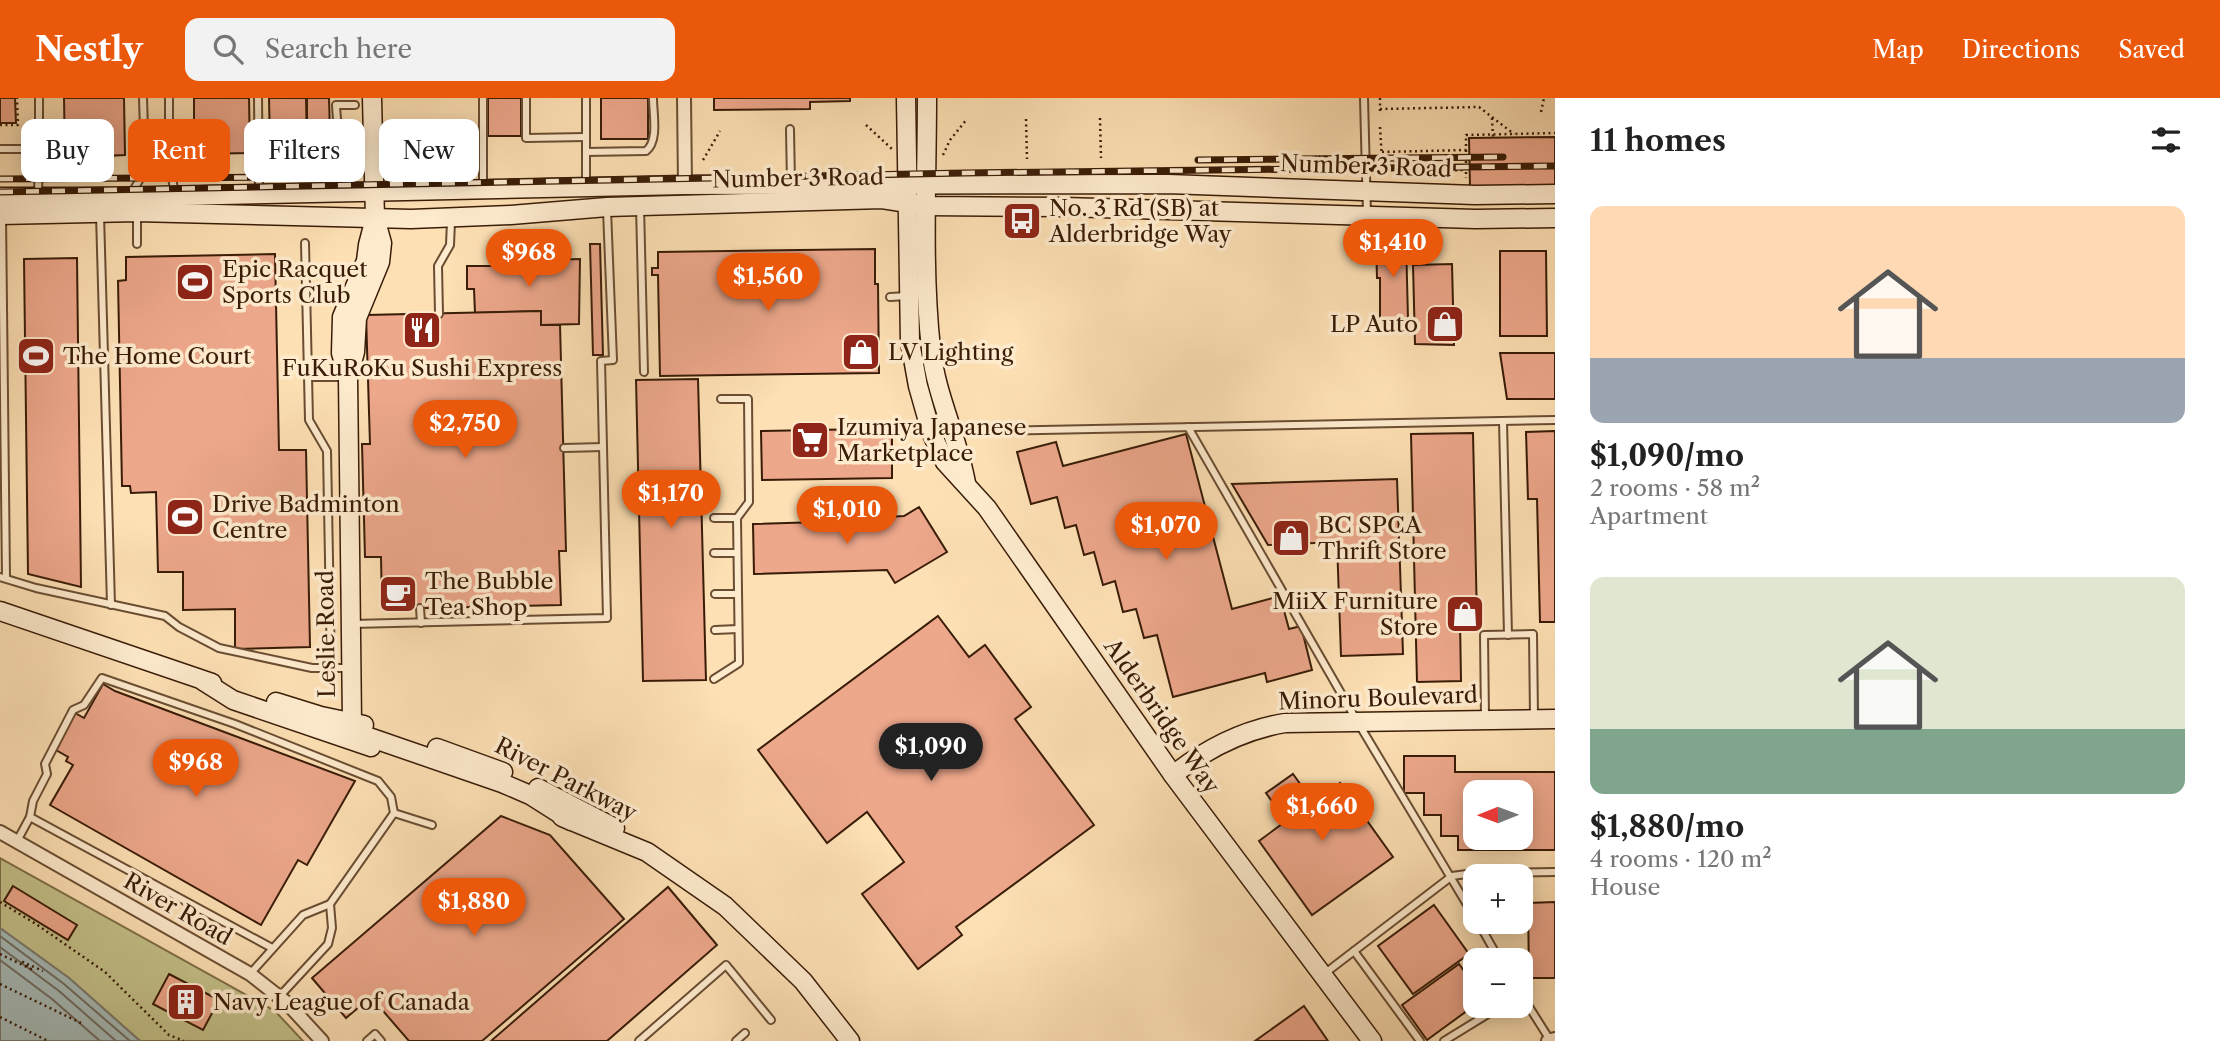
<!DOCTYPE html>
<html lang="en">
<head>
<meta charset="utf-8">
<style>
	body { margin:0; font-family:"Libre Caslon Text",serif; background:#f2f2f2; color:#222; height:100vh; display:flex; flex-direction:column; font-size:26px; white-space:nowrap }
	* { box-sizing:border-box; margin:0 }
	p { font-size:23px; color:#767676 }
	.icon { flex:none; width:38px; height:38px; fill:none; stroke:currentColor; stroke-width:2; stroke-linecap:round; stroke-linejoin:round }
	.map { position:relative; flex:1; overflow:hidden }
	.details { display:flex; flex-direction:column; background:#fff; width:665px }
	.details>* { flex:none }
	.guide { position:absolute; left:21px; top:21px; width:665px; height:63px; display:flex; gap:14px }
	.needle { width:46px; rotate:269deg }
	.controls { position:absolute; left:1463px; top:682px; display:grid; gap:14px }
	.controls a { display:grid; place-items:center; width:70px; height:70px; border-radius:14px; background:#fff; box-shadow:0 4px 18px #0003; font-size:35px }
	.price { position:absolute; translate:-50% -60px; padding:0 16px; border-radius:24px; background:#ea580c; color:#fff; font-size:23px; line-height:46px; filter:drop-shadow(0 2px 4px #0008) }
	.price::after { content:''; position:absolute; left:50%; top:42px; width:21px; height:16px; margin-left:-10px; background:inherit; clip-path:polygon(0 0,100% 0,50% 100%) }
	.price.on { background:#222; color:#fff }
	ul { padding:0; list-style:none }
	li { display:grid; align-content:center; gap:14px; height:371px; padding:0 35px }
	li span { display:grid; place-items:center; height:217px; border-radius:14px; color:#555 }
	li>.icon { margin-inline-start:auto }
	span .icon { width:126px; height:126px; fill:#fffc; stroke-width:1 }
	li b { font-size:30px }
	h2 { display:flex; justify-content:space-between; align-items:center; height:84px; padding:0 35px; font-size:30px }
	.pill { padding:0 24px; border-radius:14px; background:#fff; box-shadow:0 4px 18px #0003; font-size:24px; line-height:63px }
	.pill.on { background:#ea580c; color:#fff }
	header { display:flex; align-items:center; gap:42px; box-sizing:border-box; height:98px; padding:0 35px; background:#ea580c; color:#fff }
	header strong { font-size:33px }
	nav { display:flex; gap:38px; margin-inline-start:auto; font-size:24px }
	.search { width:490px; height:63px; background:#f2f2f2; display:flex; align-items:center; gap:18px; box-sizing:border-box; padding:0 24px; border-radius:14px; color:#767676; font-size:26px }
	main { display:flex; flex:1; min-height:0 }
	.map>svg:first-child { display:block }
	.green { fill:#c4c18a; stroke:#7e6e48; stroke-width:2 }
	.water { fill:#a4bab8; stroke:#797b71; stroke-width:2 }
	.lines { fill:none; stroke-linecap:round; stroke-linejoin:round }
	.shore { stroke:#6e6b60; stroke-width:2 }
	.building { fill:#eda78b; stroke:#391c07; stroke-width:2; fill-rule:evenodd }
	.lane-casing { stroke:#6a4d32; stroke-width:10 }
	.street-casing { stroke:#6a4d32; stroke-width:16 }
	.secondary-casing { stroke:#391c07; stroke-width:21 }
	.path { stroke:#391c07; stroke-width:2.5; stroke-dasharray:2 3.5; stroke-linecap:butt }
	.lane { stroke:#feebce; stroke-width:6 }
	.street { stroke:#feebce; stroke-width:12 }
	.secondary { stroke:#feebce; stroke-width:18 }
	.rail-casing { stroke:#391c07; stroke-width:7 }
	.rail { stroke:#feebce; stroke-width:4.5; stroke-dasharray:13; stroke-linecap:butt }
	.labels { text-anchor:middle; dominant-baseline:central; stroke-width:7; stroke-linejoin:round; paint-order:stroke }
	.street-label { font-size:23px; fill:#391c07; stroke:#feebce }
	.poi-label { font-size:23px; fill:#391c07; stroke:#feebce; text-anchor:start }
</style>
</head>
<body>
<header>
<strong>Nestly</strong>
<div class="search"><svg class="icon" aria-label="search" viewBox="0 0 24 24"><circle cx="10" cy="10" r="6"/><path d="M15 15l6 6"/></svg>Search here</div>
<nav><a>Map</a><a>Directions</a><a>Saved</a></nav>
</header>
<main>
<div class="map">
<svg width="1555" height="943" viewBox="0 0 1555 943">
	<rect width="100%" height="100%" fill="#fde0b4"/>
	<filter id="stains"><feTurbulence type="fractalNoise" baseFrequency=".00286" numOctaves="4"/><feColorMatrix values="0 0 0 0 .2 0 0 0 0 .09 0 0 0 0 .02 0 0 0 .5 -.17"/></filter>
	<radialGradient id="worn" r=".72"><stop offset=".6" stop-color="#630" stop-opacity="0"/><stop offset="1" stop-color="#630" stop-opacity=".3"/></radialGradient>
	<path class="green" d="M0 760 275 913 303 943H140L69 880 0 830Z"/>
	<path class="water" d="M0 830 69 880 140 943H0Z"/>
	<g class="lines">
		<g class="shore">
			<path d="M0 838 64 886 130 943"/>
			<path d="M0 849 59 893 116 943"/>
			<path d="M0 862 52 901 100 943"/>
		</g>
	</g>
	<g class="building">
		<path d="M0 0H15L16 25H0Z"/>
		<path d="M64 0H124L125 57 65 60Z"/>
		<path d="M194 0H249L250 55 194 56Z"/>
		<path d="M269 0H306L307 46 270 47Z"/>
		<path d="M307 0H329L330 35 307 36Z"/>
		<rect x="488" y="0" width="33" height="38"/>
		<rect x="601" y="0" width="47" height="41"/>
		<path d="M714 0H850V3L810 4V11L714 12Z"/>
		<path d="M1555 39V88L1470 89 1469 40Z"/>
		<path d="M1376 143H1406L1408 221H1380V180H1377Z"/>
		<path d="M590 146H600L603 257H593Z"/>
		<path d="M875 151V186H878L879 275 660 278 658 177H652V170H658V154Z"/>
		<path d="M1500 153H1546L1547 238H1500Z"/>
		<path d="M275 156 279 352H306L310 549 235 551V511L183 512V474H158L156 394 131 395 130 388H122L118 183 126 182V159Z"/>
		<path d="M77 160 81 489 28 476 24 161Z"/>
		<path d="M580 161 579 226 541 227V213L475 215 474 191H467V168H495V163Z"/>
		<path d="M1452 166 1454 247 1415 246 1413 167Z"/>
		<path d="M541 213V227H560L566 453H559L561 507 382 511 381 459H365L362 346H370L366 217Z"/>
		<path d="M1500 255H1555V301H1507Z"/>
		<path d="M698 281 706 582 643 583 636 282Z"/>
		<path d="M867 326H892V380L762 382 761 333 867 331Z"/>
		<path d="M1555 333V524H1540L1537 401H1528L1526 334Z"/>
		<path d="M1473 335 1477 523H1460L1461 583 1417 584 1411 336Z"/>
		<path d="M1186 336 1232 511 1280 498 1289 531 1301 528 1312 572 1267 584 1265 575 1173 599 1157 537 1144 540 1136 511 1123 514 1115 483 1103 487 1094 454 1084 457 1076 427 1065 430 1057 399 1031 406 1017 354 1056 344 1063 368Z"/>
		<path d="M1397 381 1403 556 1341 558 1337 444 1268 447 1232 386Z"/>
		<path d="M919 409 947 454 895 485 887 472 754 476 753 426 886 422V419L904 418Z"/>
		<path d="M938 518 969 559 985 547 1031 609 1015 621 1094 727 956 829 962 837 918 871 862 796 904 764 867 714 827 745 758 652Z"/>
		<path d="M103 586 115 593 355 683 307 767 298 762 261 827 50 707 73 667 66 663 68 659 54 651 75 615 84 620Z"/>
		<path d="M1404 658H1455V674H1555V752H1458V738H1441V717H1424V695H1404ZM1475 695H1521V740H1475Z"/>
		<path d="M1293 676 1314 705 1340 685 1393 759 1312 817 1259 743 1286 723 1266 695Z"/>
		<path d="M501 718 550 737 624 821 482 943H409L371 899 346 920 312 880Z"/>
		<path d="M13 788 77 827 68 842 4 803Z"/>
		<path d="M668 789 717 847 607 943H491Z"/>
		<path d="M1555 804V880H1529L1528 805Z"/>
		<path d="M1434 807 1469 856 1413 896 1378 848Z"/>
		<path d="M1459 866 1475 888V907L1427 942 1402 907Z"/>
		<path d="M169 876 219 902 203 932 153 906Z"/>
		<path d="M1304 908 1328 943H1255Z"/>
	</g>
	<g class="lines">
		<g class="lane-casing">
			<g id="lane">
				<path d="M169 0V64L175 96"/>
				<path d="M258 0 259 93"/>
				<path d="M483 0V89"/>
				<path d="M526 0V40L586 39"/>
				<path d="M1364 0 1367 116"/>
				<path d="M790 31 791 86"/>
				<path d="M144 32 169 31"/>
				<path d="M312 49C344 48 337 31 336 7H355"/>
				<path d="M0 51H39V0"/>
				<path d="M586 54 646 53C659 43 653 16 653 0"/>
				<path d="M586 87V0"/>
				<path d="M131 96 140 81 145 65 143 0"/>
				<path d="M38 98 39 51"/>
				<path d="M640 108 644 274"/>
				<path d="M100 116 111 507"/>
				<path d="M2 118 6 480"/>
				<path d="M305 145 309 322 327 353 331 570"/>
				<path d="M137 146V116"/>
				<path d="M890 199 907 198"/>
				<path d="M439 216 438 168 450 147 451 123"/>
				<path d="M308 279H346"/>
				<path d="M1503 323 1508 537"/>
				<path d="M1188 329 1357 623 1475 820"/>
				<path d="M933 334 1555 322"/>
				<path d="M564 350 603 349"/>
				<path d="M714 420H737"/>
				<path d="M714 455H737"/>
				<path d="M0 479 36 490 165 518 179 529 219 550 312 570H349"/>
				<path d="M715 496H738"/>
				<path d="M523 508V522"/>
				<path d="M420 510 421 525"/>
				<path d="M352 526 607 520 601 263 613 262 607 112"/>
				<path d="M715 532 738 531"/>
				<path d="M714 581 739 565 737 420 749 404 748 301H721"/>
				<path d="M1485 620 1484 537 1533 536 1534 619"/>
				<path d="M394 715 432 727"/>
				<path d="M17 743 30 719"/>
				<path d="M1478 824 1500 863"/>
				<path d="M1354 853 1420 943"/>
				<path d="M250 876 303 817 330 806 394 715 391 699 378 683 235 626 102 580 84 607 73 612 45 666 47 676 33 703 30 719 272 850"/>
				<path d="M1324 876 1452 778 1474 775 1555 774"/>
				<path d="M1521 896 1550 942"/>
				<path d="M279 899 328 846 332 830 330 806"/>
				<path d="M367 943 375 936 381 943"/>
				<path d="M639 943 726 867 771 922"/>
				<path d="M736 943 745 935"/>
				<path d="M1444 943 1501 908"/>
			</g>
		</g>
		<g class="street-casing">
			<g id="street">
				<path d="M684 0 685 87"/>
				<path d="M0 734 250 876 287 905 322 943"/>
				<path d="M1548 943 1555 941"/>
			</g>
		</g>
		<g class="secondary-casing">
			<g id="secondary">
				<path d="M372 0 375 120 382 145 380 164 357 220 355 254 348 279 352 624 363 637 502 685 530 697 571 723"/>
				<path d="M906 0 910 244 918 288 931 334 945 364 987 410 1173 677 1372 943"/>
				<path d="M927 0C927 83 922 168 931 251 936 298 958 339 966 385"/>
				<path d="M0 99H130L685 87 1168 86 1475 97 1555 96"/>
				<path d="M0 117 137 114 411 121 511 117 607 109 882 101 927 108 1064 109 1476 121 1555 120"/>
				<path d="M348 279 341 255 342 219 366 163 368 147 375 120"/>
				<path d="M0 513 212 585"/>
				<path d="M203 583 233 602 371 649"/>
				<path d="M276 604 321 618 364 627"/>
				<path d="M437 650 503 674"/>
				<path d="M1173 677C1206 651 1243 632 1285 625L1555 621"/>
				<path d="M538 690 615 730"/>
				<path d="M562 719 647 754 725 808 803 883 850 943"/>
			</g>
		</g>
		<g class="path">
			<path d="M1380 0V16"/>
			<path d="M1380 11 1479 9 1514 36"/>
			<path d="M1541 14 1544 0"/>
			<path d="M1100 20 1101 60"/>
			<path d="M1492 20 1493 40"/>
			<path d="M1026 21 1027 61"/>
			<path d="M0 27H18L17 0"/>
			<path d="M866 27 892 51"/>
			<path d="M1380 29 1383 78"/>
			<path d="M1466 52V80"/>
			<path d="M1382 54 1466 52V37L1555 35"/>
			<path d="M943 57 950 42 967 21"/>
			<path d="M703 62 720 33"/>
			<path d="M1401 78 1414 73 1466 72"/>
			<path d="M0 804 36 826 105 874 169 937 184 943"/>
			<path d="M0 856 31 871 23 864 43 873"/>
			<path d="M0 886 81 925"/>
			<path d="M0 919 48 943"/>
		</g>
		<use href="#lane" class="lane"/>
		<use href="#street" class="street"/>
		<use href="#secondary" class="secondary"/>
		<g class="rail-casing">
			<g id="rail">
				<path d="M1198 62 1503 59"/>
				<path d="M0 81 309 79"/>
				<path d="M0 94 964 75 1555 68"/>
			</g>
		</g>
		<use href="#rail" class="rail"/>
	</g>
	<defs>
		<g id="bus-square" transform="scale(2.0125)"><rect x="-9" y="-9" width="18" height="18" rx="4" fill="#8f2418" stroke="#feebce"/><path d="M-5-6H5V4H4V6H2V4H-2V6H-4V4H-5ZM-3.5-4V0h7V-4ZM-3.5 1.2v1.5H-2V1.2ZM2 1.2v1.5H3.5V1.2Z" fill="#fff"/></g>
		<g id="stadium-square" transform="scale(2.0125)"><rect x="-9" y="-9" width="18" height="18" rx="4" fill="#8f2418" stroke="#feebce"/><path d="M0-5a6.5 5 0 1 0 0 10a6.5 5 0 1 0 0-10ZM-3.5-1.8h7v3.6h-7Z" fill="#fff"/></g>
		<g id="shop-square" transform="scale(2.0125)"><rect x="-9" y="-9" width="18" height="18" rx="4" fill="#8f2418" stroke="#feebce"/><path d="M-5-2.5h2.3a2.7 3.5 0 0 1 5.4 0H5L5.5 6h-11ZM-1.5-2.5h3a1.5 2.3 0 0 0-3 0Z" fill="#fff"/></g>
		<g id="restaurant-square" transform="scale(2.0125)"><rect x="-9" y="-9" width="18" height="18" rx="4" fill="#8f2418" stroke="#feebce"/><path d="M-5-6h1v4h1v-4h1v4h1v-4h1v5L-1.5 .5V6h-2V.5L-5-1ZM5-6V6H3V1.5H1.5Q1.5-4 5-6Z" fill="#fff"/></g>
		<g id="supermarket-square" transform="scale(2.0125)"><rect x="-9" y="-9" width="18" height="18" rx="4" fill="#8f2418" stroke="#feebce"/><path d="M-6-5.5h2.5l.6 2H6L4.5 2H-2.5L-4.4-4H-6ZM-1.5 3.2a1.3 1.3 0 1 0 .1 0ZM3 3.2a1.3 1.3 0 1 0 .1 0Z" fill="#fff"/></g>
		<g id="cafe-square" transform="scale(2.0125)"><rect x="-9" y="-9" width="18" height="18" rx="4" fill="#8f2418" stroke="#feebce"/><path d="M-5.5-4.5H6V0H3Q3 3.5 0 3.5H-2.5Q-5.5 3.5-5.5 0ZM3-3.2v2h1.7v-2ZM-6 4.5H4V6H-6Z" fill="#fff"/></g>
		<g id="building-square" transform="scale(2.0125)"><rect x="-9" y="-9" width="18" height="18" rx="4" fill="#8f2418" stroke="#feebce"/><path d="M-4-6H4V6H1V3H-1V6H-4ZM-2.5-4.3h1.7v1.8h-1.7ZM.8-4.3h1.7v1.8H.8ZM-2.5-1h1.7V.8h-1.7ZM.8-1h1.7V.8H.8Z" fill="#fff"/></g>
	</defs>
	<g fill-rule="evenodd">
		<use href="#bus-square" x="1022" y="123"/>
		<use href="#stadium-square" x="195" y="184"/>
		<use href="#shop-square" x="1445" y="226"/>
		<use href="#restaurant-square" x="422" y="232"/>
		<use href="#shop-square" x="861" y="254"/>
		<use href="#stadium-square" x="36" y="258"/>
		<use href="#supermarket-square" x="810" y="342"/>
		<use href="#stadium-square" x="185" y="419"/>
		<use href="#shop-square" x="1291" y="440"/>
		<use href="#cafe-square" x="398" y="496"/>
		<use href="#shop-square" x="1465" y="516"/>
		<use href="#building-square" x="186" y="904"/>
	</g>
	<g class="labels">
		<g class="street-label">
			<text transform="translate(1366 68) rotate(2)">Number 3 Road</text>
			<text transform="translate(798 80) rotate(-1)">Number 3 Road</text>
			<text transform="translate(326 536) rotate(-91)">Leslie Road</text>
			<text transform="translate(1378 600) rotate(-2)">Minoru Boulevard</text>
			<text transform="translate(1162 618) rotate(55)">Alderbridge Way</text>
			<text transform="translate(566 681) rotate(27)">River Parkway</text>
			<text transform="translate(178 811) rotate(30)">River Road</text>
		</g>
		<g class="poi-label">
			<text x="1049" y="110">No. 3 Rd (SB) at<tspan x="1049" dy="26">Alderbridge Way</tspan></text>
			<text x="222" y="171">Epic Racquet<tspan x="222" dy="26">Sports Club</tspan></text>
			<text x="1418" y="226" text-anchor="end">LP Auto</text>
			<text x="888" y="254">LV Lighting</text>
			<text x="63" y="258">The Home Court</text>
			<text x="422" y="270" text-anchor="middle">FuKuRoKu Sushi Express</text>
			<text x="837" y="329">Izumiya Japanese<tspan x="837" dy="26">Marketplace</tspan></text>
			<text x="212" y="406">Drive Badminton<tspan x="212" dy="26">Centre</tspan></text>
			<text x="1318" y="427">BC SPCA<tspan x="1318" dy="26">Thrift Store</tspan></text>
			<text x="425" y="483">The Bubble<tspan x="425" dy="26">Tea Shop</tspan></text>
			<text x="1438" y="503" text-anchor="end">MiiX Furniture<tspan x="1438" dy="26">Store</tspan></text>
			<text x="213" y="904">Navy League of Canada</text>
		</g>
	</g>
	<rect width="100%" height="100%" filter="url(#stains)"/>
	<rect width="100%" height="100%" fill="url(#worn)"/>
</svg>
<div class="controls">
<a><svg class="needle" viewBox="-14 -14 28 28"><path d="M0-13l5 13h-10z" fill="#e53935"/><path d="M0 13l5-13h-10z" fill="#767676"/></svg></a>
<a>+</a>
<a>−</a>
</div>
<b class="price" style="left:1393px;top:181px">$1,410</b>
<b class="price" style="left:529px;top:191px">$968</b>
<b class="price" style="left:768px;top:215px">$1,560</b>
<b class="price" style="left:465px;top:362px">$2,750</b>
<b class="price" style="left:671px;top:432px">$1,170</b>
<b class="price" style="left:847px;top:448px">$1,010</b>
<b class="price" style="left:1166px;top:464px">$1,070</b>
<b class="price on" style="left:931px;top:685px">$1,090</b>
<b class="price" style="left:196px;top:701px">$968</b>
<b class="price" style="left:1322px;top:745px">$1,660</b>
<b class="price" style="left:474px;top:840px">$1,880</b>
<div class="guide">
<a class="pill">Buy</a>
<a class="pill on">Rent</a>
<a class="pill">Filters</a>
<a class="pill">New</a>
</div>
</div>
<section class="details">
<h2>11 homes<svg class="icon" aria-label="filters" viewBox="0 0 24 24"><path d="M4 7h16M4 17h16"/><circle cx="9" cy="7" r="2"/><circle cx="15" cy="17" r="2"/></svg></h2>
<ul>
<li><span style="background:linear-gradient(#ffd9b3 70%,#9aa5b1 0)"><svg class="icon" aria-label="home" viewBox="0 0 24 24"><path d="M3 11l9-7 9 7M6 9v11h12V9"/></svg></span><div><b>$1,090/mo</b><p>2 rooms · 58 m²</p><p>Apartment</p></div></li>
<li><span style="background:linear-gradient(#dfe7d0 70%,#7fa58c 0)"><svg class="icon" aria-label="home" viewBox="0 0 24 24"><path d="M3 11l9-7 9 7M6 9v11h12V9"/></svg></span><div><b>$1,880/mo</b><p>4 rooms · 120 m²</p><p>House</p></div></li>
</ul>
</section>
</main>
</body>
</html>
